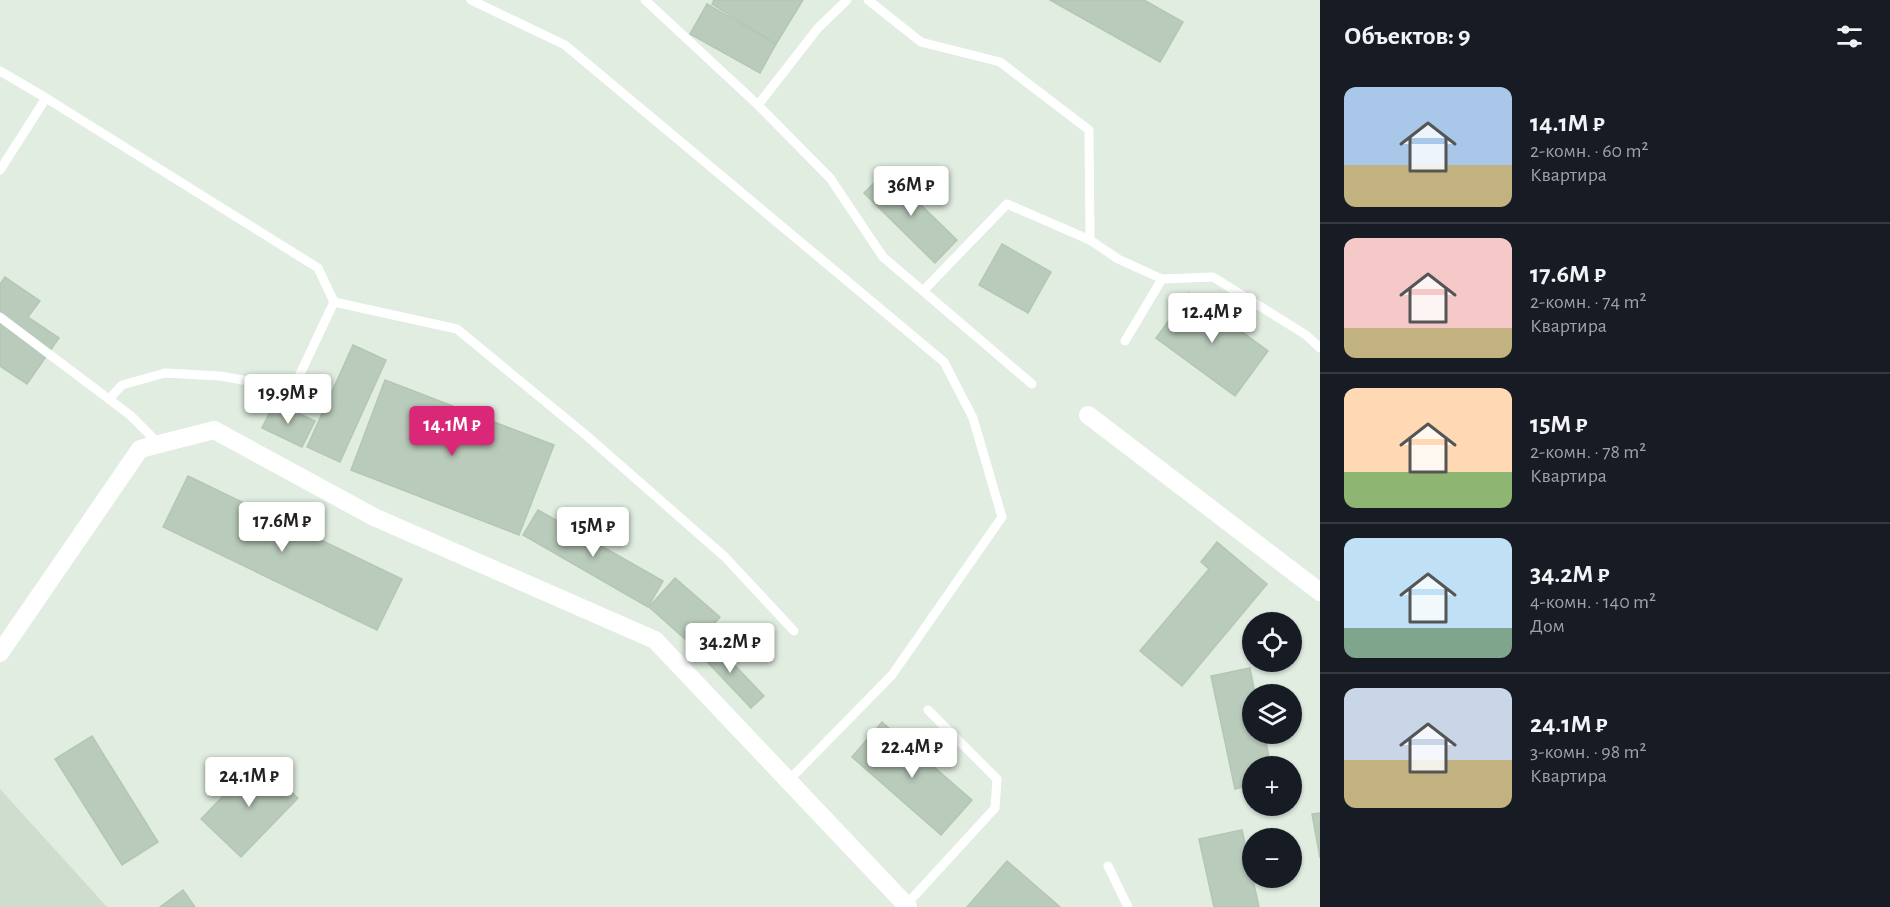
<!DOCTYPE html>
<html lang="ru">
<head>
<meta charset="utf-8">
<style>
	body { margin:0; font-family:"Alegreya Sans",sans-serif; background:#20242c; color:#f1f3f6; height:100vh; display:flex; flex-direction:column; font-size:22px; white-space:nowrap }
	* { box-sizing:border-box; margin:0 }
	p { font-size:20px; color:#9ea1a6 }
	.icon { flex:none; width:33px; height:33px; fill:none; stroke:currentColor; stroke-width:2; stroke-linecap:round; stroke-linejoin:round }
	.map { position:relative; flex:1; overflow:hidden }
	.side { display:flex; flex-direction:column; background:#171b24; width:570px }
	.side>* { flex:none }
	.buttons { position:absolute; left:1242px; top:612px; display:grid; gap:12px }
	.buttons a { display:grid; place-items:center; width:60px; height:60px; border-radius:50%; background:#171b24; box-shadow:0 2px 4px #0004; font-size:30px }
	.price { position:absolute; translate:-50% -51px; padding:0 14px; border-radius:6px; background:#fff; color:#222; font-size:20px; line-height:39px; filter:drop-shadow(0 2px 3px #0008) }
	.price::after { content:''; position:absolute; left:50%; top:36px; width:18px; height:14px; margin-left:-9px; background:inherit; clip-path:polygon(0 0,100% 0,50% 100%) }
	.price.current { background:#db2777; color:#fff }
	ul { padding:0; list-style:none }
	li { display:flex; align-items:center; gap:18px; height:150px; padding:0 24px }
	li+li { border-top:2px solid #363941 }
	li span { display:grid; place-items:center; flex:none; width:168px; height:120px; border-radius:12px; color:#555 }
	li>.icon { margin-inline-start:auto }
	span .icon { width:72px; height:72px; fill:#fffc; stroke-width:1 }
	li b { font-size:26px }
	h2 { display:flex; justify-content:space-between; align-items:center; height:72px; padding:0 24px; font-size:26px }
	main { display:flex; flex:1; min-height:0 }
	.map>svg:first-child { display:block }
	.built { fill:#cfddcf }
	.building { fill:#b9cbba; stroke:#b3c7b3; stroke-width:1.5 }
	.lines { fill:none; stroke-linecap:round; stroke-linejoin:round }
	.lane { stroke:#fff; stroke-width:9 }
	.street { stroke:#fff; stroke-width:18 }
</style>
</head>
<body>
<main>
<div class="map">
<svg width="1320" height="907" viewBox="0 0 1320 907">
	<rect width="100%" height="100%" fill="#e1ede1"/>
	<path class="built" d="M0 789 107 907H0Z"/>
	<g class="building">
		<path d="M714 0H803L776 44 712 4Z"/>
		<path d="M1050 0H1144L1183 22 1160 62Z"/>
		<path d="M707 4 776 44 760 73 690 34Z"/>
		<path d="M886 171 957 240 935 263 864 193Z"/>
		<path d="M1002 244 1051 272 1028 313 979 285Z"/>
		<path d="M5 277 40 301 28 317 59 338 27 384 0 366V284Z"/>
		<path d="M1189 293 1268 351 1235 396 1156 338Z"/>
		<path d="M353 345 386 360 340 462 307 447Z"/>
		<path d="M385 380 554 445 519 535 351 470Z"/>
		<path d="M275 402 315 421 302 447 262 428Z"/>
		<path d="M188 476 402 579 377 630 163 527Z"/>
		<path d="M538 510 663 581 648 607 523 535Z"/>
		<path d="M1217 542 1267 584 1182 686 1140 651 1209 569 1201 562Z"/>
		<path d="M675 578 720 617 694 647 649 607Z"/>
		<path d="M710 639 764 696 751 708 697 651Z"/>
		<path d="M1250 668 1255 694H1252V734H1264L1271 766H1252V785L1235 789 1211 676Z"/>
		<path d="M882 722 972 800 941 835 852 757Z"/>
		<path d="M92 736 158 842 122 865 55 759Z"/>
		<path d="M258 760 298 798 241 857 201 819Z"/>
		<path d="M1320 813V858L1312 814Z"/>
		<path d="M1242 830 1259 907H1214L1199 839Z"/>
		<path d="M1007 861 1060 907H967Z"/>
		<path d="M183 890 195 907H160Z"/>
	</g>
	<g class="lines">
		<g class="lane">
			<path d="M471 0 565 45 944 362 973 418 1002 517 892 675 788 781"/>
			<path d="M645 0 758 105 830 178 883 257 923 291 1007 204 1090 240"/>
			<path d="M868 0 921 42 1000 62 1089 130 1090 240 1118 259 1162 279"/>
			<path d="M0 71 46 98 0 170"/>
			<path d="M46 98 318 268 334 302 457 329 587 436 725 557 794 631"/>
			<path d="M758 105 818 28 847 0"/>
			<path d="M923 291 1032 384"/>
			<path d="M0 317 130 415 159 444"/>
			<path d="M1125 341 1162 279 1213 277 1306 335 1320 348"/>
			<path d="M109 399 122 385 165 373 220 376 293 389 334 302"/>
			<path d="M1108 866 1128 907"/>
			<path d="M906 905 995 808 997 779 928 710"/>
		</g>
		<g class="street">
			<path d="M1088 415 1320 592"/>
			<path d="M0 653 140 449 214 430 374 517 655 640 908 907"/>
		</g>
	</g>
</svg>
<div class="buttons">
<a><svg class="icon" aria-label="locate" viewBox="0 0 24 24"><circle cx="12" cy="12" r="6"/><path d="M12 2v4M12 18v4M2 12h4M18 12h4"/></svg></a>
<a><svg class="icon" aria-label="layers" viewBox="0 0 24 24"><path d="M12 4l9 5-9 5-9-5zM3 14l9 5 9-5"/></svg></a>
<a>+</a>
<a>−</a>
</div>
<b class="price" style="left:911px;top:217px">36M ₽</b>
<b class="price" style="left:1212px;top:344px">12.4M ₽</b>
<b class="price" style="left:288px;top:425px">19.9M ₽</b>
<b class="price current" style="left:452px;top:457px">14.1M ₽</b>
<b class="price" style="left:282px;top:553px">17.6M ₽</b>
<b class="price" style="left:593px;top:558px">15M ₽</b>
<b class="price" style="left:730px;top:674px">34.2M ₽</b>
<b class="price" style="left:912px;top:779px">22.4M ₽</b>
<b class="price" style="left:249px;top:808px">24.1M ₽</b>
</div>
<section class="side">
<h2>Объектов: 9<svg class="icon" aria-label="filters" viewBox="0 0 24 24"><path d="M4 7h16M4 17h16"/><circle cx="9" cy="7" r="2"/><circle cx="15" cy="17" r="2"/></svg></h2>
<ul>
<li><span style="background:linear-gradient(#a9c7e8 65%,#c2b280 0)"><svg class="icon" aria-label="home" viewBox="0 0 24 24"><path d="M3 11l9-7 9 7M6 9v11h12V9"/></svg></span><div><b>14.1M ₽</b><p>2-комн. · 60 m²</p><p>Квартира</p></div></li>
<li><span style="background:linear-gradient(#f6c9c9 75%,#c2b280 0)"><svg class="icon" aria-label="home" viewBox="0 0 24 24"><path d="M3 11l9-7 9 7M6 9v11h12V9"/></svg></span><div><b>17.6M ₽</b><p>2-комн. · 74 m²</p><p>Квартира</p></div></li>
<li><span style="background:linear-gradient(#ffd9b3 70%,#8fb573 0)"><svg class="icon" aria-label="home" viewBox="0 0 24 24"><path d="M3 11l9-7 9 7M6 9v11h12V9"/></svg></span><div><b>15M ₽</b><p>2-комн. · 78 m²</p><p>Квартира</p></div></li>
<li><span style="background:linear-gradient(#bfe0f5 75%,#7fa58c 0)"><svg class="icon" aria-label="home" viewBox="0 0 24 24"><path d="M3 11l9-7 9 7M6 9v11h12V9"/></svg></span><div><b>34.2M ₽</b><p>4-комн. · 140 m²</p><p>Дом</p></div></li>
<li><span style="background:linear-gradient(#c9d6e8 60%,#c2b280 0)"><svg class="icon" aria-label="home" viewBox="0 0 24 24"><path d="M3 11l9-7 9 7M6 9v11h12V9"/></svg></span><div><b>24.1M ₽</b><p>3-комн. · 98 m²</p><p>Квартира</p></div></li>
</ul>
</section>
</main>
</body>
</html>
